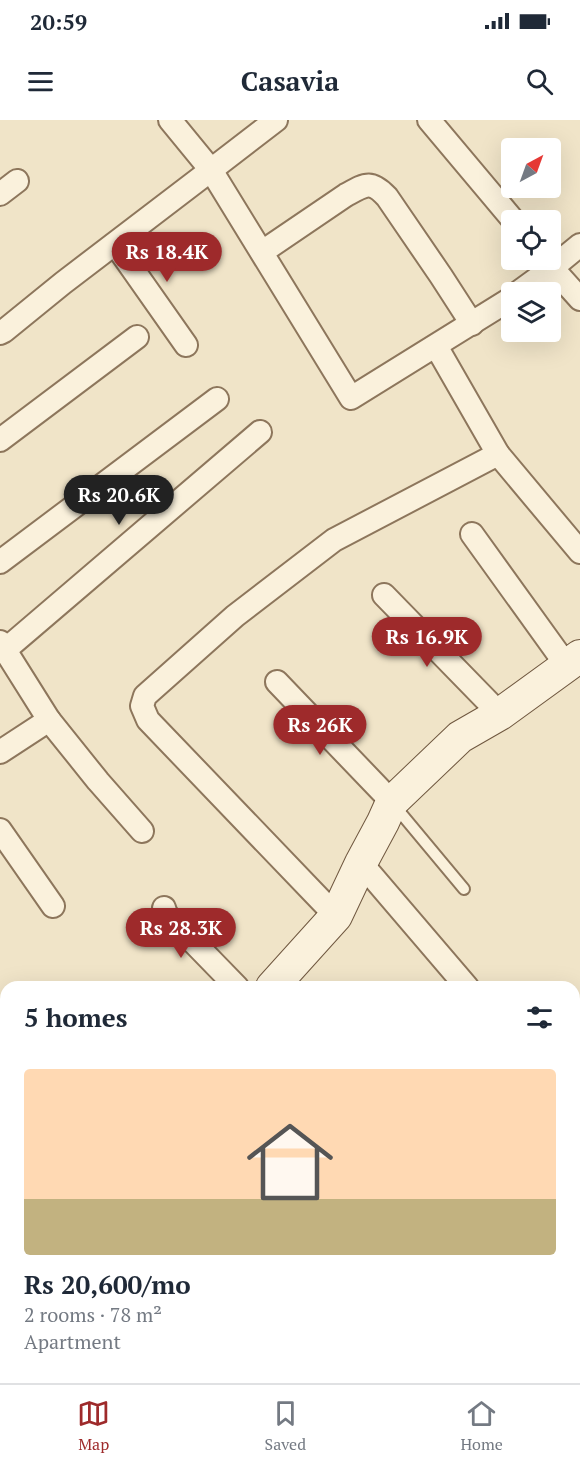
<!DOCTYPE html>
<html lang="en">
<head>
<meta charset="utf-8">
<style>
	body { margin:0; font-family:"PT Serif",serif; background:#f2f2f3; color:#1f2937; height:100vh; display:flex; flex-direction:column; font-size:22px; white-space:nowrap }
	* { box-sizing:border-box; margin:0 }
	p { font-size:20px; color:#747a83 }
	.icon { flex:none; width:33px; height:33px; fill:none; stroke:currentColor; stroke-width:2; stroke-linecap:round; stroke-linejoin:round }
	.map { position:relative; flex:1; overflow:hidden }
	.drawer { position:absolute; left:0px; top:861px; width:580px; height:402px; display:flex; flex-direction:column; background:#fff; border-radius:18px 18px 0 0; box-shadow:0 6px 24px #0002 }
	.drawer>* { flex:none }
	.needle { width:39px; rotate:41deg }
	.tools { position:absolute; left:501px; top:18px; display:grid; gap:12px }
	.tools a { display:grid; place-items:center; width:60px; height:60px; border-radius:6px; background:#fff; box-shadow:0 6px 24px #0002; font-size:30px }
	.price { position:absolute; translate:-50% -51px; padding:0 14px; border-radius:21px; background:#9e2a2b; color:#fff; font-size:20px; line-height:39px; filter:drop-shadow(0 2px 3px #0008) }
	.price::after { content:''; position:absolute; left:50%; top:36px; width:18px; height:14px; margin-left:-9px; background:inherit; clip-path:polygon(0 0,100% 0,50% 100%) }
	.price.current { background:#222; color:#fff }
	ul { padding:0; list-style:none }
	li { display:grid; align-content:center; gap:12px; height:318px; padding:0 24px }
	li+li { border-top:2px solid #e0e1e3 }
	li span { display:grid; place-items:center; height:186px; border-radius:6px; color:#555 }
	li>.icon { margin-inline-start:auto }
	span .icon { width:108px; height:108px; fill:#fffc; stroke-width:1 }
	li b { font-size:26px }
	h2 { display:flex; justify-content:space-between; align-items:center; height:72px; padding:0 24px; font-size:26px }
	.status { display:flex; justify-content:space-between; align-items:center; height:42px; padding:0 30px; background:#fff; direction:ltr }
	.status svg { height:16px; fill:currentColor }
	header { display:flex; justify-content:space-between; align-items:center; height:78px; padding:0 24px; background:#fff; font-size:27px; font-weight:700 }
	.dock { display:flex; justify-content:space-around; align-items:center; height:84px; border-top:2px solid #e0e1e3; background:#fff; font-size:16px; color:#747a83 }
	.dock a { display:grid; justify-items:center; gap:3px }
	.dock .current { color:#9e2a2b }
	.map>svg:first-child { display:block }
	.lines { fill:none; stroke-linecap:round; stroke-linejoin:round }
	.lane-casing { stroke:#8d765c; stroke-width:14 }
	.street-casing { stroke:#8d765c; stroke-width:26 }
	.secondary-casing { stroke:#6f573f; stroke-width:34 }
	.lane { stroke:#faf1dc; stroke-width:10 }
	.street { stroke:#faf1dc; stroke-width:22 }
	.secondary { stroke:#faf1dc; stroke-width:32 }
</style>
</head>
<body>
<div class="status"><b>20:59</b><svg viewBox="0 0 49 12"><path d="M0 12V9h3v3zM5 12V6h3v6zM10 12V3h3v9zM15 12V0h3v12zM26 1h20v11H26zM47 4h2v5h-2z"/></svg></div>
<header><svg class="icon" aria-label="menu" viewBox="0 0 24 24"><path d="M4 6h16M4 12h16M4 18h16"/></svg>Casavia<svg class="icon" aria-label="search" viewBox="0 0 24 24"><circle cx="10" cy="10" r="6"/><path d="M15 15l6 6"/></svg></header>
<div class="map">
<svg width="580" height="1263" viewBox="0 0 580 1263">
	<rect width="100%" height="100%" fill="#f0e4c8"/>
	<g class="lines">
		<g class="lane-casing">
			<path id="lane" d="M394 685 464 769"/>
		</g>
		<g class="street-casing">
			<g id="street">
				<path d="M170 0 211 50 276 0"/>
				<path d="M429 0 513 100"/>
				<path d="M0 74 17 61"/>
				<path d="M115 124 186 225"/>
				<path d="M262 132 346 75C366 64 371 60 387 77L441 156 472 204"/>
				<path d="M545 140 580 179"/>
				<path d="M519 172 552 148 580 125"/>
				<path d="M0 213 4 211 63 163 211 50 351 278 512 178"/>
				<path d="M436 226 498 334"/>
				<path d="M0 320 137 217"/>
				<path d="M472 414 567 546"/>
				<path d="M0 442 217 279"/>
				<path d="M384 475 500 594"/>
				<path d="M0 522 49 600"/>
				<path d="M5 530 260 312"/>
				<path d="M277 562 392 682"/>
				<path d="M0 632 49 600 98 661 142 711"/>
				<path d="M0 710 53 786"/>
				<path d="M361 743 467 867"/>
				<path d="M164 788 166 794 237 867"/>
				<path d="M336 796 148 600 142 586 145 576 235 496 334 420 498 334 580 432"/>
				<path d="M0 983 6 991"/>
				<path d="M574 993 580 1000"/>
				<path d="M370 1257 375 1263"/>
				<path d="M5 1263 12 1257"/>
				<path d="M161 1263 168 1257"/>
				<path d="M285 1263 292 1257"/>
			</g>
		</g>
		<g class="secondary-casing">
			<g id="secondary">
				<path d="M272 867 336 796 361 743 383 702 392 682 460 617 500 594 580 536"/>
				<path d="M0 1115 6 1111"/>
			</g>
		</g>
		<use href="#lane" class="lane"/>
		<use href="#street" class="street"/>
		<use href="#secondary" class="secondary"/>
	</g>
</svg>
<div class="tools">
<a><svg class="needle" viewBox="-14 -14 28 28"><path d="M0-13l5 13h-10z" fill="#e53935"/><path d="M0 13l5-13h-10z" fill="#747a83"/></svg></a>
<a><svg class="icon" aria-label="locate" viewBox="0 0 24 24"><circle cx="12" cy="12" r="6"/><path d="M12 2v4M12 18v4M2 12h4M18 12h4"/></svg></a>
<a><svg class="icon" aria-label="layers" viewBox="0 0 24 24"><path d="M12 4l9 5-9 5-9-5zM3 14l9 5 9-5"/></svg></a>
</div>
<b class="price" style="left:167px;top:163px">Rs 18.4K</b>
<b class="price current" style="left:119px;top:406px">Rs 20.6K</b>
<b class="price" style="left:427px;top:548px">Rs 16.9K</b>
<b class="price" style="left:320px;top:636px">Rs 26K</b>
<b class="price" style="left:181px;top:839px">Rs 28.3K</b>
<section class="drawer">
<h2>5 homes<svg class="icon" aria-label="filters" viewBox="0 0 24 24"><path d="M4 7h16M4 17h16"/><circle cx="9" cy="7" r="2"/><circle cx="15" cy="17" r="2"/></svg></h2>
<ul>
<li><span style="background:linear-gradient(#ffd9b3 70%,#c2b280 0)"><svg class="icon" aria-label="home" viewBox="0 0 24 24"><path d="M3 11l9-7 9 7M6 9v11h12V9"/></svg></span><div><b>Rs 20,600/mo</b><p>2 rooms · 78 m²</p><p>Apartment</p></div></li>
</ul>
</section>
</div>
<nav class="dock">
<a class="current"><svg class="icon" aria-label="map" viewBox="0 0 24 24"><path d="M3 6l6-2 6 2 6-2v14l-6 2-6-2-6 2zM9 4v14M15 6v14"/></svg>Map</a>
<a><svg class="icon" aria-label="saved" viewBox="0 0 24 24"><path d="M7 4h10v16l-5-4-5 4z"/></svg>Saved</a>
<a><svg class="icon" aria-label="home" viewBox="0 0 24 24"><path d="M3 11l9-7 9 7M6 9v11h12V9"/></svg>Home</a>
</nav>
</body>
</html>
